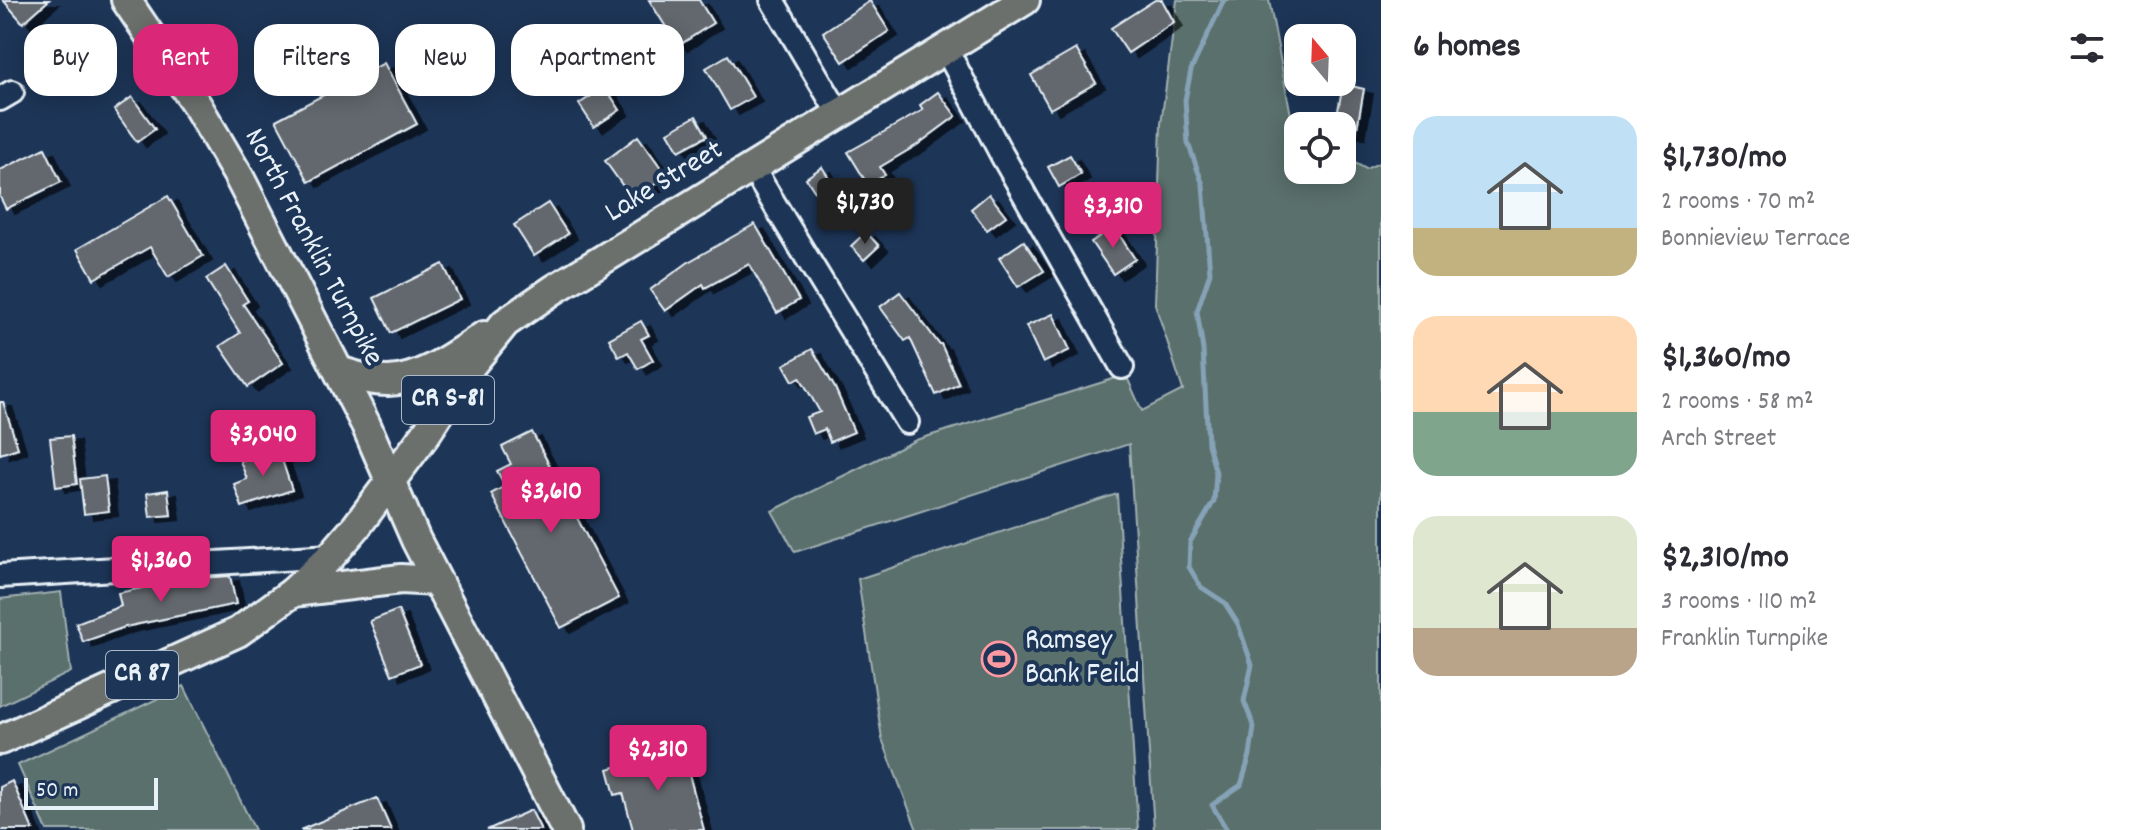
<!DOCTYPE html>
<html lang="en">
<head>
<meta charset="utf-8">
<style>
	body { margin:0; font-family:Dekko,sans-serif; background:#f2f2f3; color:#2b2b33; height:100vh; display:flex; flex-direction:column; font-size:30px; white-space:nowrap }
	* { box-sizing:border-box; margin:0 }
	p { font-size:26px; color:#7c7c81 }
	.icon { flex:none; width:44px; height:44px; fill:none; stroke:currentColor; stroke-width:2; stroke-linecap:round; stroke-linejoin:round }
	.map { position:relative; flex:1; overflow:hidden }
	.sheet { display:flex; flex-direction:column; background:#fff; width:760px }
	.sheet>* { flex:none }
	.top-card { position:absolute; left:24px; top:24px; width:760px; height:72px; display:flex; gap:16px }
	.needle { width:52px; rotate:341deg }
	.controls { position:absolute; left:1284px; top:24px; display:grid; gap:16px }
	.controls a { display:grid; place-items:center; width:72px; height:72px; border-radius:16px; background:#fff; box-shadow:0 4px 20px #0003; font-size:40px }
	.scale { position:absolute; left:24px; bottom:20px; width:134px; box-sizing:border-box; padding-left:8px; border:4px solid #e8f1f8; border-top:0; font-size:22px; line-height:28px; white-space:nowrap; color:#e8f1f8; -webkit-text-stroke:6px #1d3557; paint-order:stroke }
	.price { position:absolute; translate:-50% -68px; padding:0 18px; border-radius:8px; background:#db2777; color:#fff; font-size:26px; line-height:52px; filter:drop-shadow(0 2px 4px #0008) }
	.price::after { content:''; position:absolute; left:50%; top:48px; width:24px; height:18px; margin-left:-12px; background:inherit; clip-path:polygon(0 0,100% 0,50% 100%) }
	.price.selected { background:#222; color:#fff }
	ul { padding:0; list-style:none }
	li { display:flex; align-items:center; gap:24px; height:200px; padding:0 32px }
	li span { display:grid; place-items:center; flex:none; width:224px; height:160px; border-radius:24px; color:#555 }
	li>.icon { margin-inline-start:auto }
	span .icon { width:96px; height:96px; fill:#fffc; stroke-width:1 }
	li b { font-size:34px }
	h2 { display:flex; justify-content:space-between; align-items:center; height:96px; padding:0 32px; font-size:34px }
	.chip { padding:0 28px; border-radius:24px; background:#fff; box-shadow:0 4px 20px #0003; font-size:28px; line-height:72px }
	.chip.selected { background:#db2777; color:#fff }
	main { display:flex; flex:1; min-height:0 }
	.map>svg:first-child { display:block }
	.green { fill:#5a706c; stroke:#a1b0b2; stroke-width:2 }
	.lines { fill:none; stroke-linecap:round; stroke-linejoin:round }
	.stream { stroke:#86a2b7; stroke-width:5 }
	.building { fill:#63676e; stroke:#e8f1f8; stroke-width:2; filter:url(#shadow) }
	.minor-casing { stroke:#e8f1f8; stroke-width:28 }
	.major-casing { stroke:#e8f1f8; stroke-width:34 }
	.minor { stroke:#1d3557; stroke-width:22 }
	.major { stroke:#6c706d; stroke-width:28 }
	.labels { text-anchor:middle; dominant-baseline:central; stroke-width:8; stroke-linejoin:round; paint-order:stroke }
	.shield { fill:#1d3557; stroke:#abb9c8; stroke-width:2 }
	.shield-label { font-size:28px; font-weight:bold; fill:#e8f1f8 }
	.street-label { font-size:30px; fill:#e8f1f8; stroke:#1d3557 }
	.poi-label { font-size:30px; fill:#e8f1f8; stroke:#1d3557; text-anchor:start }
</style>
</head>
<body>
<main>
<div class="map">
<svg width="1381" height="830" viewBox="0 0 1381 830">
	<defs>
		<filter id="shadow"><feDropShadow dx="9" dy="5" stdDeviation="0" flood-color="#0009"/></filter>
	</defs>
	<rect width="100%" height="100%" fill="#1d3557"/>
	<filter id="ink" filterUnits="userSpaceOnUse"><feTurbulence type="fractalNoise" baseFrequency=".0125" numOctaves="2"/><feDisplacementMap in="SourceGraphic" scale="16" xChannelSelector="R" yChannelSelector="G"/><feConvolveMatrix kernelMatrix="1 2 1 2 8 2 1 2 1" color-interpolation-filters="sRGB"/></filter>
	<g filter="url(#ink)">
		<g class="green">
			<path d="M1177 0H1269L1294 131 1298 133V170H1342V156L1366 169 1381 162V830H1154L1129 444 795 552 772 511 916 440 1126 375 1142 411 1183 390 1155 304 1161 124Z"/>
			<path d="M1117 494 1138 830H917L882 739 858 579Z"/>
			<path d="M61 592 71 672 0 706V599Z"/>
			<path d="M184 686 255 830H47L18 765Z"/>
		</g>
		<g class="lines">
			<path class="stream" d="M1224 0 1191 70 1185 100 1188 143 1203 185 1210 273 1197 311 1203 350 1208 444 1216 473 1214 501 1190 542 1189 567 1201 587 1224 602 1238 624 1252 665 1244 701 1254 727 1250 755 1241 785 1212 805 1227 830"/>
		</g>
		<g class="building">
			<path d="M3 0H49L23 23Z"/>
			<path d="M649 0H699L713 23 678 46Z"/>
			<path d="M1155 0H1162L1174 22 1128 53 1111 28Z"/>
			<path d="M870 1 889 31 843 62 823 32Z"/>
			<path d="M1076 49 1096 83 1050 109 1031 75Z"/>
			<path d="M728 55 753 97 730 110 706 68Z"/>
			<path d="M384 63 417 124 309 182 276 120Z"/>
			<path d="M1343 84 1364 89 1356 134 1342 131V126H1335Z"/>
			<path d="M605 87 620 110 594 127 579 104Z"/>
			<path d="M938 92 956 116 917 145 880 167 885 175 868 185 848 152 923 110 920 105Z"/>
			<path d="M132 97 155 129 137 142 114 110Z"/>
			<path d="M696 116 707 136 679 151 668 132Z"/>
			<path d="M638 136 667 176 633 200 605 161Z"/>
			<path d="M45 148 61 182 6 209 0 197V170Z"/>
			<path d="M1070 155 1081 174 1059 187 1048 167Z"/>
			<path d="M822 167 846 204 830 215 806 178Z"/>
			<path d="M989 194 1006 216 987 230 971 209Z"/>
			<path d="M168 196 203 256 168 277 150 247 94 279 77 249Z"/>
			<path d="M548 203 568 234 534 256 514 225Z"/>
			<path d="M755 224 799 300 777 313 749 264 705 288 703 284 665 311 650 290 690 261Z"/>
			<path d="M1114 227 1135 259 1113 274 1091 242Z"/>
			<path d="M866 232 879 246 864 260 851 246Z"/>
			<path d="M1024 241 1044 271 1018 287 999 258Z"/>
			<path d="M443 264 460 299 391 333 374 298Z"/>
			<path d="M226 266 248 301 243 304 283 363 248 387 220 346 240 333 206 279Z"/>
			<path d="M900 292 939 344H941L959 384 936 395 910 338 905 341 880 307Z"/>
			<path d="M1053 314 1070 350 1043 363 1026 326Z"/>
			<path d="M641 321 649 335 641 339 653 360 638 369 628 352 619 357 609 339Z"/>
			<path d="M812 349 835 388 854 432 830 442 825 429 813 434 806 417 820 412 800 377 793 381 784 365Z"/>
			<path d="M0 402H3L18 448 0 454Z"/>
			<path d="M532 432 619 598 561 628 491 494 505 486 497 471 511 464 502 447Z"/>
			<path d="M71 436 77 484 56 487 50 438Z"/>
			<path d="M278 448 292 490 242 507 234 484 247 479 240 461Z"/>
			<path d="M105 476 109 511 84 514 80 479Z"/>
			<path d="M168 490 171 515 150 517 147 493Z"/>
			<path d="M230 576 236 604 125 627 83 642 76 623 121 606 118 593 186 579Z"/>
			<path d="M398 610 420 664 392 675 370 621Z"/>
			<path d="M682 748 704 830H633L623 793 615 795 608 769Z"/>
			<path d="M12 781 33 830H0V787Z"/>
			<path d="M377 798 391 830H300Z"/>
			<path d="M531 810 541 830H487Z"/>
		</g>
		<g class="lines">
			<g class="minor-casing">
				<g id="minor">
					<path d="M772 0 839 114"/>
					<path d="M946 49 1002 155 1122 367"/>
					<path d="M0 99 12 92"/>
					<path d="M753 169 907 422"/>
					<path d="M0 576 331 556"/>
				</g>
			</g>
			<g class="major-casing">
				<g id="major">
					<path d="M126 0 198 107 239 177 366 425 416 540 566 830"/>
					<path d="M339 371C355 376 371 381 388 381 423 380 456 354 484 336"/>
					<path d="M293 592 401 579 436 581"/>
					<path d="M0 740 238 632 293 592 331 556 356 527 425 435 471 365 505 323 553 290 1025 0"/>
				</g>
			</g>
			<use href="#minor" class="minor"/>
			<use href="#major" class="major"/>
		</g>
	</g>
	<defs>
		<g id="stadium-ring" transform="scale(1.8)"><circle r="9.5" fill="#1d3557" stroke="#ff9aa2" stroke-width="1.5"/><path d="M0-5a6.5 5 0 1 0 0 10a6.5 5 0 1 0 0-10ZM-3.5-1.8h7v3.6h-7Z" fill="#ff9aa2"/></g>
	</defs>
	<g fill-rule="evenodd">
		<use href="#stadium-ring" x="999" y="659"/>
	</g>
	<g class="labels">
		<g class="shield">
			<rect x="402" y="376" width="92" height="48" rx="6"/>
			<rect x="106" y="651" width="72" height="48" rx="6"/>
		</g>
		<g class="shield-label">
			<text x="448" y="400">CR S-81</text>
			<text x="142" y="675">CR 87</text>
		</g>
		<g class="street-label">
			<text transform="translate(665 183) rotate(-31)">Lake Street</text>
			<text transform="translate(312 248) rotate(62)">North Franklin Turnpike</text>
		</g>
		<g class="poi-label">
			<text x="1025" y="642">Ramsey<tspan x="1025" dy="34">Bank Feild</tspan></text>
		</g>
	</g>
</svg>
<div class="controls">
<a><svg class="needle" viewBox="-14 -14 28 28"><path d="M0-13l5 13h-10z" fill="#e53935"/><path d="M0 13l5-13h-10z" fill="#7c7c81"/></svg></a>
<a><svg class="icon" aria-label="locate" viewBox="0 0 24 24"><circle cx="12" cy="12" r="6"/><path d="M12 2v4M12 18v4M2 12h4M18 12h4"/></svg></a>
</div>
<div class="scale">50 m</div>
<b class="price selected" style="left:865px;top:246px">$1,730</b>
<b class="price" style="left:1113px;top:250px">$3,310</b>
<b class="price" style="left:263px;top:478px">$3,040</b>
<b class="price" style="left:551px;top:535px">$3,610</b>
<b class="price" style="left:161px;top:604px">$1,360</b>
<b class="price" style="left:658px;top:793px">$2,310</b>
<div class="top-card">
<a class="chip">Buy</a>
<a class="chip selected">Rent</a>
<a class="chip">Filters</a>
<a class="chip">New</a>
<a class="chip">Apartment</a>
</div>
</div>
<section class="sheet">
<h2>6 homes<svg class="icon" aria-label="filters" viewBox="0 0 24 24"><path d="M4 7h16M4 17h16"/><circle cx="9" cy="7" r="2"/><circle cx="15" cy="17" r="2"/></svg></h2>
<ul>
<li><span style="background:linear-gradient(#bfe0f5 70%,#c2b280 0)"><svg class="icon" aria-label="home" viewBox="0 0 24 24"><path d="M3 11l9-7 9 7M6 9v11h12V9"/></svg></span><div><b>$1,730/mo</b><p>2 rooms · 70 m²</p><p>Bonnieview Terrace</p></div></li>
<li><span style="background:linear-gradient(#ffd9b3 60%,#7fa58c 0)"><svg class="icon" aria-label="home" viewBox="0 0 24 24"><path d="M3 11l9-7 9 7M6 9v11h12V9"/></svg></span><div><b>$1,360/mo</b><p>2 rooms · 58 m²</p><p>Arch Street</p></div></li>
<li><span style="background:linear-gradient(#dfe7d0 70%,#b9a48a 0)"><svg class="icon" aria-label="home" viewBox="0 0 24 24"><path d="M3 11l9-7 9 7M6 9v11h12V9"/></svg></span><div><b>$2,310/mo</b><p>3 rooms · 110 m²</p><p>Franklin Turnpike</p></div></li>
</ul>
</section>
</main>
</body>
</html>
